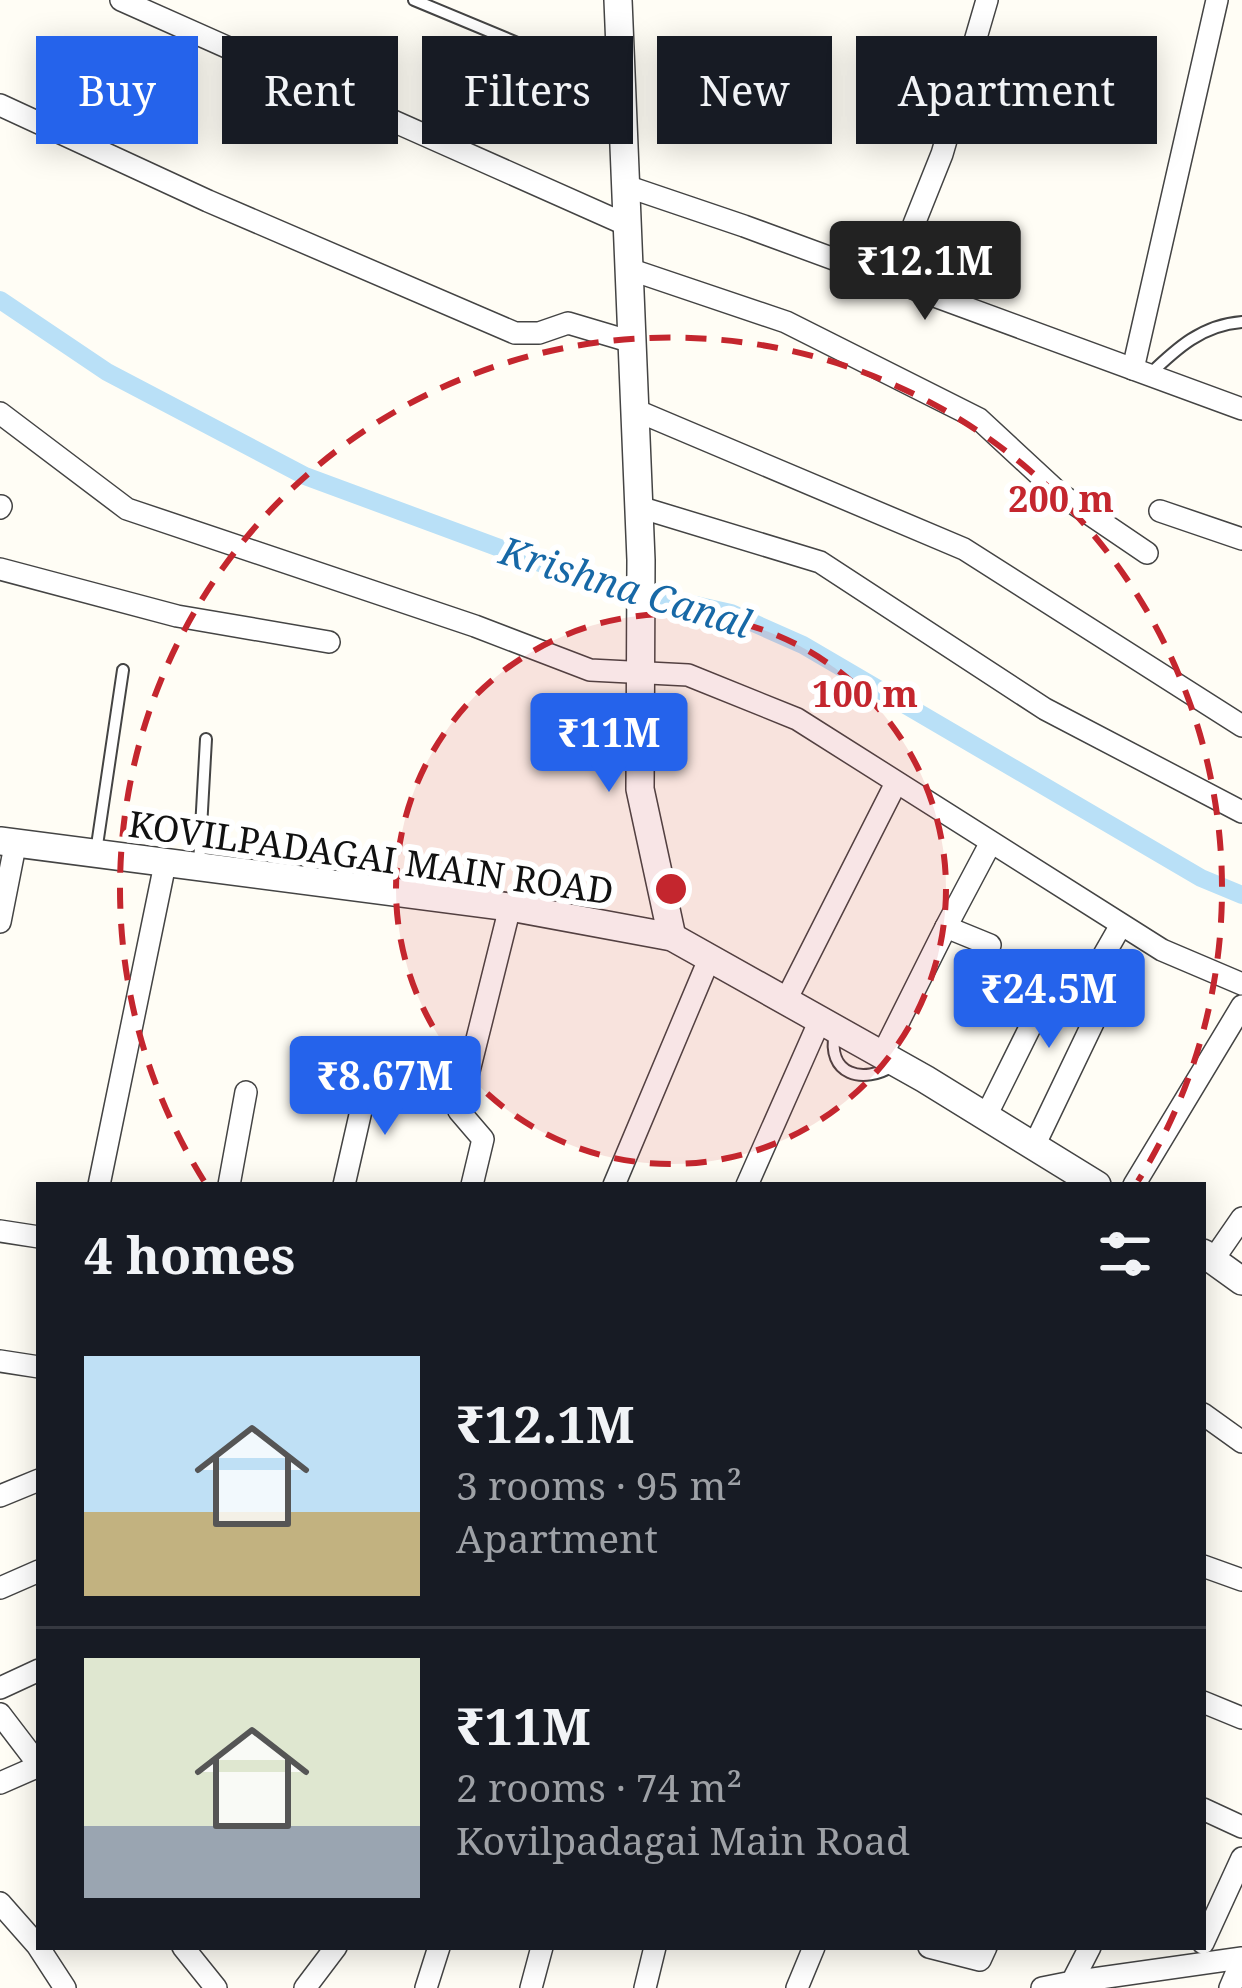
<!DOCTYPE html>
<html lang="en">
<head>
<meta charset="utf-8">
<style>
	body { margin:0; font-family:"Noto Serif",serif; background:#242831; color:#f1f3f6; height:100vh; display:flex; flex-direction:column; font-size:45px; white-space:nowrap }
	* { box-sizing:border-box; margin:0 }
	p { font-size:39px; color:#9ea1a6 }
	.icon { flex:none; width:66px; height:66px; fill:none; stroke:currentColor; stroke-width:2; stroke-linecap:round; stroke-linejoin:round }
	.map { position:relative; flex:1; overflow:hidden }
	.details { position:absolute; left:36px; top:1182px; width:1170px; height:768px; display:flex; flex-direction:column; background:#171b24; border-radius:0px; box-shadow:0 6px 30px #0003 }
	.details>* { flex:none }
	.banner { position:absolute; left:36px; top:36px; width:1170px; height:108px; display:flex; gap:24px }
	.price { position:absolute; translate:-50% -102px; padding:0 27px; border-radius:12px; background:#2563eb; color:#fff; font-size:39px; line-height:78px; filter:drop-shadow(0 3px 6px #0008) }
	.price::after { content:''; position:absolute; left:50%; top:72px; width:36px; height:27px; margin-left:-18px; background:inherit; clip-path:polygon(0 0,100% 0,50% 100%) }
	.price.on { background:#222; color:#fff }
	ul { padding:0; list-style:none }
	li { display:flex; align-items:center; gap:36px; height:300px; padding:0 48px }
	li+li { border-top:3px solid #363941 }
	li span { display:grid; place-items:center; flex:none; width:336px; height:240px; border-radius:0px; color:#555 }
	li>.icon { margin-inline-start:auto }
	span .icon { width:144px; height:144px; fill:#fffc; stroke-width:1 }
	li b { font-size:51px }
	h2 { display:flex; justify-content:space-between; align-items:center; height:144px; padding:0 48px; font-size:51px }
	.pill { padding:0 42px; border-radius:0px; background:#171b24; box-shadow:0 6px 30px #0003; font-size:42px; line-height:108px }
	.pill.on { background:#2563eb; color:#fff }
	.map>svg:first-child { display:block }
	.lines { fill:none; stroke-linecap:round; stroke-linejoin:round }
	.canal { stroke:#b9e0f7; stroke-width:18 }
	.service-casing { stroke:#444; stroke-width:14 }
	.minor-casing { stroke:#444; stroke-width:24 }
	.tertiary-casing { stroke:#444; stroke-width:30 }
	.service { stroke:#fff; stroke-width:10 }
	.minor { stroke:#fff; stroke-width:21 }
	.tertiary { stroke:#fff; stroke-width:27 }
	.ring { fill:none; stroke:#c4262e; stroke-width:6; stroke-dasharray:21 15 }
	.labels { text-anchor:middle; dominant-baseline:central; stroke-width:12; stroke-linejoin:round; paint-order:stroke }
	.street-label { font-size:36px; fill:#111; stroke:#fff }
	.water-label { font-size:39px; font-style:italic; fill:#1768a6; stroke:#fff }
	.centre { fill:#c4262e; stroke:#fff; stroke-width:6 }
	.ring-label { font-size:36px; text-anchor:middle; font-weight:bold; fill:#c4262e; stroke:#fff; stroke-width:12; stroke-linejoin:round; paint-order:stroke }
</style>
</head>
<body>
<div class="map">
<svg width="1242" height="1988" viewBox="0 0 1242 1988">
	<rect width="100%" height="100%" fill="#fffdf5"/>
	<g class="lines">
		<path class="canal" d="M0 300 107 372 305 476 589 581 731 613 803 645 1201 878 1242 895"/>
		<g class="service-casing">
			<g id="service">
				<path d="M414 0 587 72 618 78"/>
				<path d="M1149 375C1177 348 1202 325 1242 322"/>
				<path d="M96 852 123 670"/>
				<path d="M199 864 206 739"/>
				<path d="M835 1032C826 1075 863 1085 894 1065"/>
			</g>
		</g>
		<g class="minor-casing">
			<g id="minor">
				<path d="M121 0 627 225"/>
				<path d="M0 105 208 201 515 333H539L568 323 632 342"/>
				<path d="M626 186 744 226 1242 409"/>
				<path d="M629 269 786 322 979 419 1060 494 1147 553"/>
				<path d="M915 289 914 224 942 154 987 0"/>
				<path d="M1133 369 1217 0"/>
				<path d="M635 410 964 549 1242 726"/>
				<path d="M0 413 127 509 475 626 590 670 688 675 797 719 1162 950 1242 984"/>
				<path d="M639 507 820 562 1045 709 1242 812"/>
				<path d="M0 508 1 506"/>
				<path d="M1160 511 1242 539"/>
				<path d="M0 569 177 616 329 642"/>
				<path d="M0 922 15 846"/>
				<path d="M946 927 990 844"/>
				<path d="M786 1000 896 783"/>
				<path d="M882 1055 946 927 990 945"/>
				<path d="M986 1116 1063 961"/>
				<path d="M1034 1146 1116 975 1097 967 1121 925"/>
				<path d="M99 1185 165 864"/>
				<path d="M229 1185 246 1092"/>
				<path d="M344 1185 368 1080"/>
				<path d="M472 1185 483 1139 459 1111 510 907"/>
				<path d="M614 1185 710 957"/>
				<path d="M747 1185 820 1020"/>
				<path d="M1134 1185 1242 1006"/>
				<path d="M0 1231 39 1237"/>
				<path d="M1213 1260 1242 1218"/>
				<path d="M0 1361 39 1367"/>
				<path d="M1203 1414 1242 1442"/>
				<path d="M0 1496 39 1480"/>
				<path d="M1203 1566 1242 1580"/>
				<path d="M0 1588 39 1571"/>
				<path d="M0 1688 39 1670"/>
				<path d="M1203 1702 1242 1718"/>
				<path d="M0 1714 39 1765"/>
				<path d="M0 1783 39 1766"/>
				<path d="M1203 1809 1242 1827"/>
				<path d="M0 1903 37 1945 65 1988"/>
				<path d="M1203 1943 1242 1858"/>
				<path d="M183 1947 216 1988"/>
				<path d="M929 1947 980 1960 986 1947"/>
				<path d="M305 1988 336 1947"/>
				<path d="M426 1988 439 1947"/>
				<path d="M531 1988 542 1947"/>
				<path d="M645 1988 655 1947"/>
				<path d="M797 1988 814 1947"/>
				<path d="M1042 1988 1072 1982 1090 1947"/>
				<path d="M1068 1988 1072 1982 1242 1958"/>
				<path d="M1230 1988 1242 1960"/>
			</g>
		</g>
		<g class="tertiary-casing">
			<g id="tertiary">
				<path d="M618 0 641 560 640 789 672 937"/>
				<path d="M0 841 510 907 672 937 925 1079 1097 1185"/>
				<path d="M1203 1253 1242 1281"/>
			</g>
		</g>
		<use href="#service" class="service"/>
		<use href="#minor" class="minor"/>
		<use href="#tertiary" class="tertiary"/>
	</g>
	<circle cx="671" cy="889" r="275" fill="#c4262e" fill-opacity=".12"/>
	<g class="ring">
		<circle cx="671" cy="889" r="275"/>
		<path d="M204 1181A551 551 0 1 1 1138 1181"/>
	</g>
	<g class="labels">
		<g class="street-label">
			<text transform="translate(371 857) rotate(8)">KOVILPADAGAI MAIN ROAD</text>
		</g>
		<g class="water-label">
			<text transform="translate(626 586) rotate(17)">Krishna Canal</text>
		</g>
	</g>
	<circle cx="671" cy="889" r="18" class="centre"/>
	<g class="ring-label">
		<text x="1061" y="512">200 m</text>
		<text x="865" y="707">100 m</text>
	</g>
</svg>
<b class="price on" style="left:925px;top:323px">₹12.1M</b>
<b class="price" style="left:609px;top:795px">₹11M</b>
<b class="price" style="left:1049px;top:1051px">₹24.5M</b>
<b class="price" style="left:385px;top:1138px">₹8.67M</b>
<div class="banner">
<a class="pill on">Buy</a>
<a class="pill">Rent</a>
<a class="pill">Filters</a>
<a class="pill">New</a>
<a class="pill">Apartment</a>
</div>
<section class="details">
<h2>4 homes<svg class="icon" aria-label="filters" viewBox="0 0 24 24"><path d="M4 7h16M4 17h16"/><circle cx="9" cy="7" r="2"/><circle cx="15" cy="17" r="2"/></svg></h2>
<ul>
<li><span style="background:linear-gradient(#bfe0f5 65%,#c2b280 0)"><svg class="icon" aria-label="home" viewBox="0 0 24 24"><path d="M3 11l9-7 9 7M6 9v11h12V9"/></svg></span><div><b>₹12.1M</b><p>3 rooms · 95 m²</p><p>Apartment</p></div></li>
<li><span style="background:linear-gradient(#dfe7d0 70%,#9aa5b1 0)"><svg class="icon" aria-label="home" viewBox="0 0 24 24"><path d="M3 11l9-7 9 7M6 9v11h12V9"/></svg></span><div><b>₹11M</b><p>2 rooms · 74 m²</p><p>Kovilpadagai Main Road</p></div></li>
</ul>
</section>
</div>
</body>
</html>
